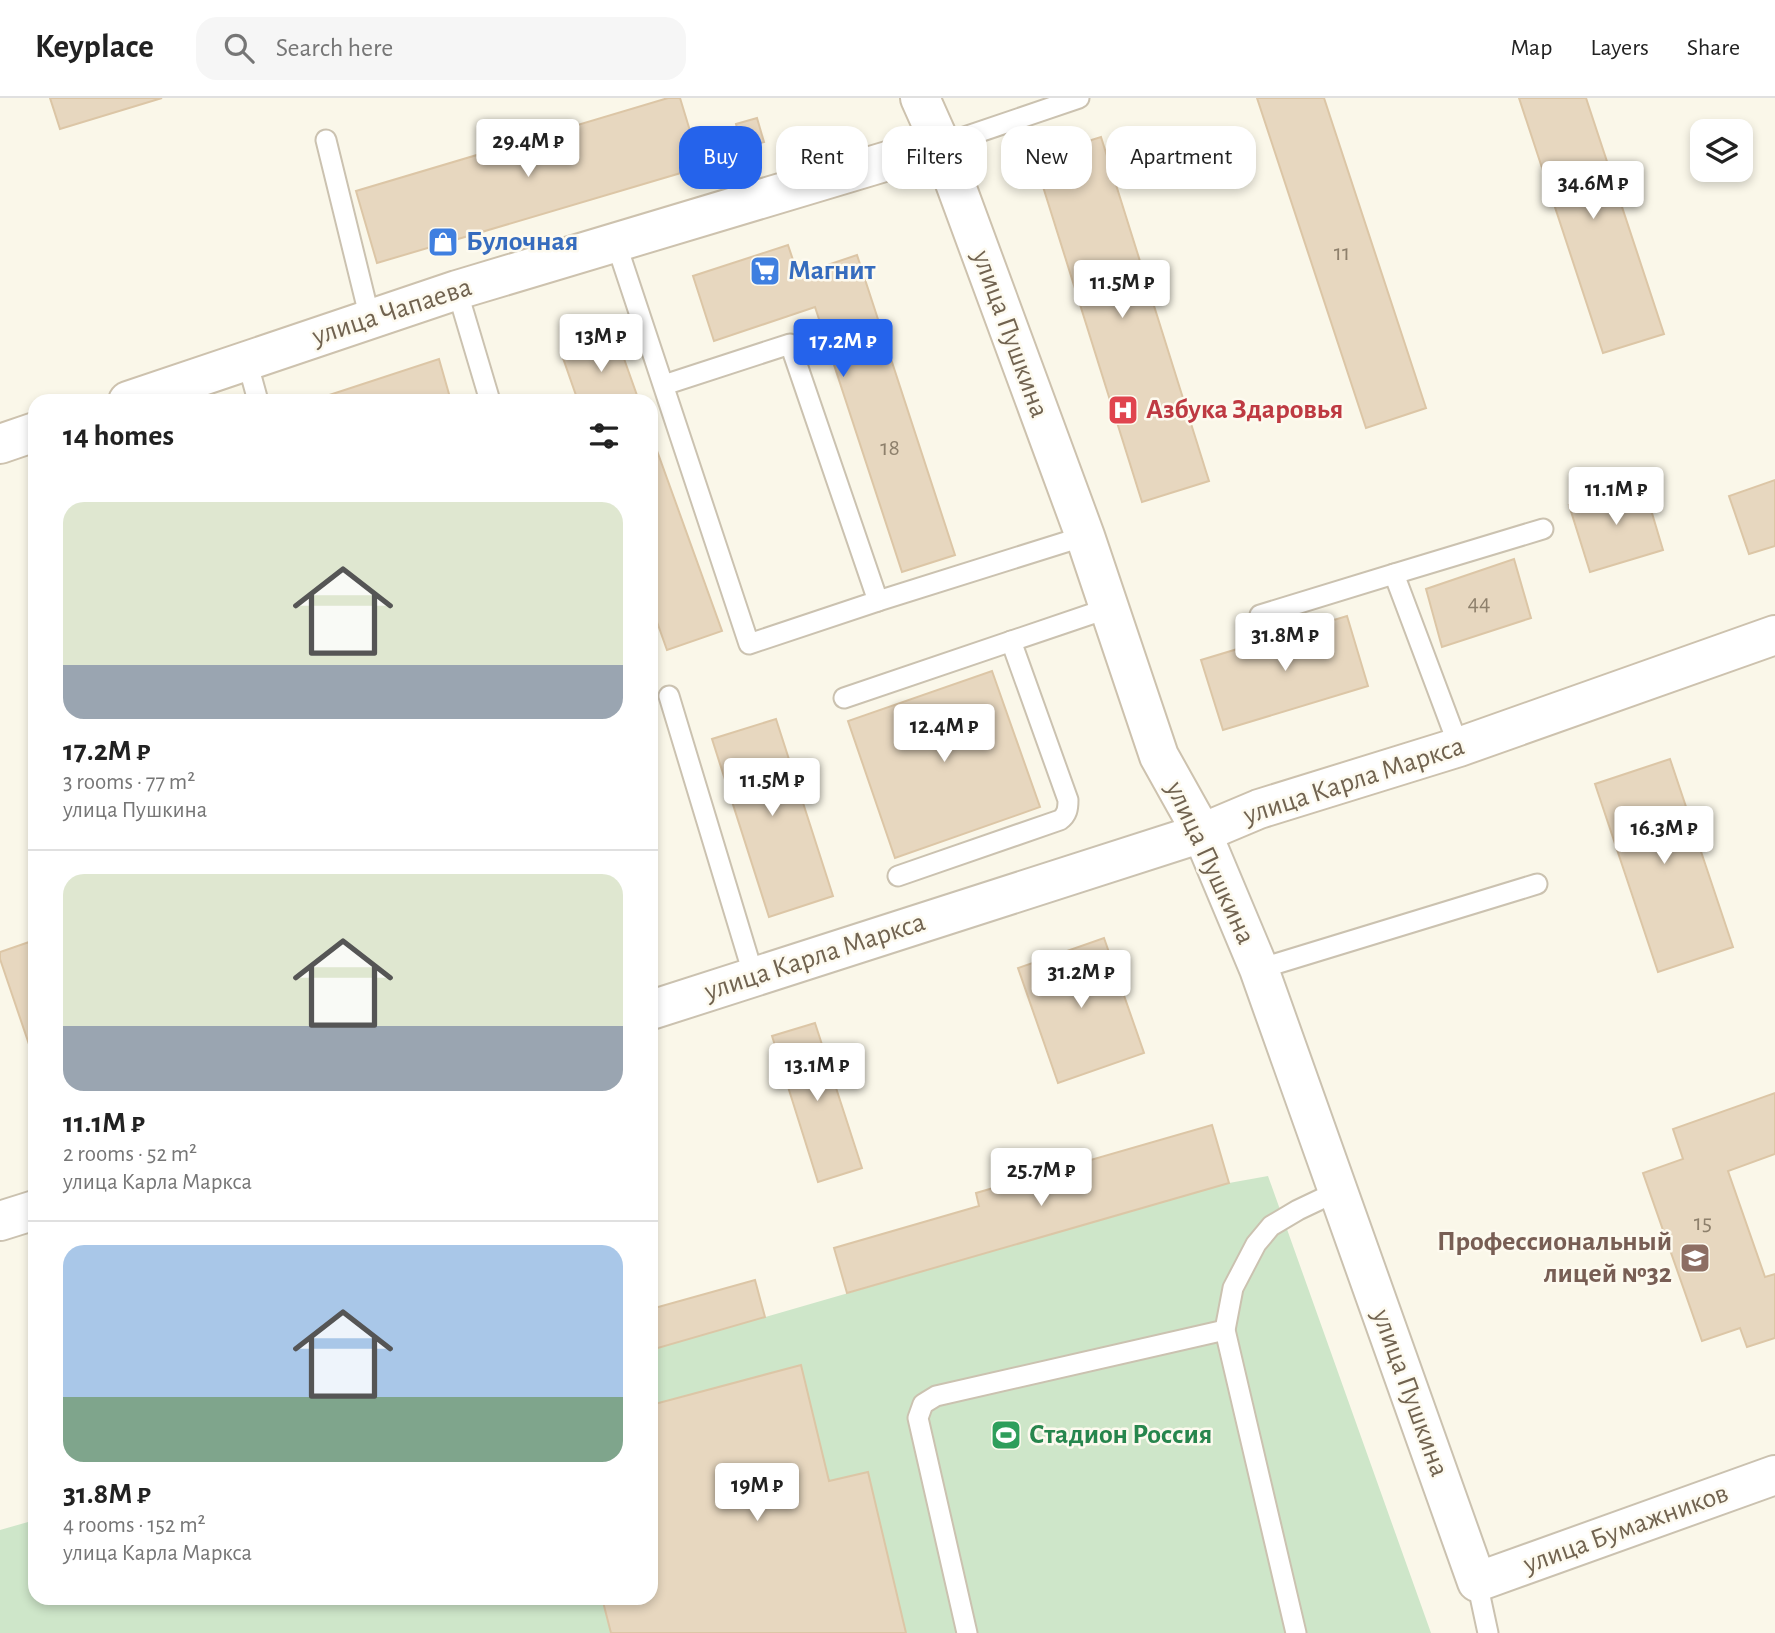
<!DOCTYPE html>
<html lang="en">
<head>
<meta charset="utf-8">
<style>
	body { margin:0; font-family:"Alegreya Sans",sans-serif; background:#f6f6f6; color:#222; height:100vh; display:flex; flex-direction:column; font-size:26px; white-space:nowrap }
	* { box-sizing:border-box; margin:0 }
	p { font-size:23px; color:#767676 }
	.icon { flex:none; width:38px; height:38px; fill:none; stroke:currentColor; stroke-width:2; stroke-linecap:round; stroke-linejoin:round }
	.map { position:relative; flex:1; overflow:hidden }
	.panel { position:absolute; left:28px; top:296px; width:630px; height:1211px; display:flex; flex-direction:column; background:#fff; border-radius:21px; box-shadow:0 4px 10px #0003 }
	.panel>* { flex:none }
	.hud { position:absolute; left:679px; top:28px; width:665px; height:63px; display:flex; gap:14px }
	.tools { position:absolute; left:1690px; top:21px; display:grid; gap:14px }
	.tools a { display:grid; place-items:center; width:63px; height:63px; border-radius:14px; background:#fff; box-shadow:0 4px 10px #0003; font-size:35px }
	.price { position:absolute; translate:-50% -60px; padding:0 16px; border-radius:7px; background:#fff; color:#222; font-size:23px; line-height:46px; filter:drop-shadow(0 2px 4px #0008) }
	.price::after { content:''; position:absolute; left:50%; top:42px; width:21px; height:16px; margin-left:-10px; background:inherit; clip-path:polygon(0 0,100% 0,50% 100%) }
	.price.current { background:#2563eb; color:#fff }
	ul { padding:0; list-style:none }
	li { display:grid; align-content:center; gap:14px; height:371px; padding:0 35px }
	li+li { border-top:2px solid #e0e0e0 }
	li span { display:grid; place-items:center; height:217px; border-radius:21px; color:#555 }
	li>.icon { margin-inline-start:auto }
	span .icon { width:126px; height:126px; fill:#fffc; stroke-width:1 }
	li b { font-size:30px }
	h2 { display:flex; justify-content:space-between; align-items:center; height:84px; padding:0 35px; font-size:30px }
	.pill { padding:0 24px; border-radius:21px; background:#fff; box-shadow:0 4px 10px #0003; font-size:24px; line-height:63px }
	.pill.current { background:#2563eb; color:#fff }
	header { display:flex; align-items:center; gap:42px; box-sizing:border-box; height:98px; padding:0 35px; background:#fff; border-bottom:2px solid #e0e0e0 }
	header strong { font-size:33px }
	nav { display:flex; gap:38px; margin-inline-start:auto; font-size:24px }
	.search { width:490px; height:63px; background:#f6f6f6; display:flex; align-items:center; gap:18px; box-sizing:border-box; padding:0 24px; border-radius:21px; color:#767676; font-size:26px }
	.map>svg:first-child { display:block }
	.grass { fill:#cee6c9 }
	.building { fill:#e7d7bf; stroke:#dcc6a6; stroke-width:2 }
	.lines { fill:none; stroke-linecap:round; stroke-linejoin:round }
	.lane-casing { stroke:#cbc2b0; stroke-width:23 }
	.street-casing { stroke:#cbc2b0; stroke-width:42 }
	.secondary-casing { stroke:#cdc2ae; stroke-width:42 }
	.lane { stroke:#fff; stroke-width:19 }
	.street { stroke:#fff; stroke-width:38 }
	.secondary { stroke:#fff; stroke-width:38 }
	.labels { text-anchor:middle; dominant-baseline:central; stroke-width:5; stroke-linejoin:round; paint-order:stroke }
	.number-label { font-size:24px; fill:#8e806c }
	.shop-label { font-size:28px; font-weight:bold; fill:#366cbe; stroke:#fdfaef; text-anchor:start }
	.street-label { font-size:28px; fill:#716350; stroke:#fdfaef }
	.health-label { font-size:28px; font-weight:bold; fill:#be3a42; stroke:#fdfaef; text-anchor:start }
	.education-label { font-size:28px; font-weight:bold; fill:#785e54; stroke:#fdfaef; text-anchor:end }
	.leisure-label { font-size:28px; font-weight:bold; fill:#27864d; stroke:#fdfaef; text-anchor:start }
</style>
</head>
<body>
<header>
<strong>Keyplace</strong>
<div class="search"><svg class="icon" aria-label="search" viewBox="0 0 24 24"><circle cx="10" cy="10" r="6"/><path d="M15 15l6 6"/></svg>Search here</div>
<nav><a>Map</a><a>Layers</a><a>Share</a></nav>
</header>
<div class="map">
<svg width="1775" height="1535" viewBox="0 0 1775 1535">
	<rect width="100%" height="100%" fill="#faf7e9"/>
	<path class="grass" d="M1268 1078 1431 1535H0V1432L35 1422V1500H651V1252L1229 1085Z"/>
	<g class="building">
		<path d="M50 0H162L60 31Z"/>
		<path d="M668 0H680L701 69 377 165 356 93Z"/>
		<path d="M1257 0H1324L1426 310 1366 330Z"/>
		<path d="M1519 0H1586L1664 236 1603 255Z"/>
		<path d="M757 20 764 44 742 50 736 26Z"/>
		<path d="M1101 39 1209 383 1142 404 1034 60Z"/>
		<path d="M788 147 798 177 857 157 955 457 902 474 815 209 714 243 693 178Z"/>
		<path d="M617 241 639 303H578L563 260Z"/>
		<path d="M439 261 451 303H311Z"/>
		<path d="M651 336 722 533 667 552 651 507Z"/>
		<path d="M1775 382V448L1749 456 1729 398Z"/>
		<path d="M1643 385 1663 452 1590 474 1569 407Z"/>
		<path d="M1514 461 1531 520 1442 549 1426 491Z"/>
		<path d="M1347 518 1368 588 1223 632 1201 562Z"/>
		<path d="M992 573 1040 709 895 760 848 623Z"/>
		<path d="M776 621 833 798 769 819 712 641Z"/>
		<path d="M1670 661 1733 849 1658 874 1595 686Z"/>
		<path d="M1104 840 1144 955 1058 985 1018 870Z"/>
		<path d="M35 842V964L0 861V854Z"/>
		<path d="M815 925 862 1070 818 1084 772 938Z"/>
		<path d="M1775 995V1056L1728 1073 1765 1179 1775 1176V1240L1747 1249 1740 1230 1702 1243 1643 1075 1683 1061 1673 1031Z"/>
		<path d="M1212 1027 1229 1085 847 1195 834 1150 979 1108 976 1095Z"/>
		<path d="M755 1182 765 1219 651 1252V1211Z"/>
		<path d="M801 1267 829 1383 868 1374 906 1535H611L602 1500H651V1307Z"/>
	</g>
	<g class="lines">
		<g class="lane-casing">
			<g id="lane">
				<path d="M326 42 370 221"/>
				<path d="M941 47 1079 0"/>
				<path d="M616 145 749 546 878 503 790 246 664 287"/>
				<path d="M457 192 490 303"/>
				<path d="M247 263 258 303"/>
				<path d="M1394 476 1543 431"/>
				<path d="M878 503 1085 438"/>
				<path d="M1260 517 1394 476 1459 649"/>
				<path d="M669 598 754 879"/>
				<path d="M844 600 1109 510"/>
				<path d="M898 778 1060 722C1067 717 1068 711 1068 702L1011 543"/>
				<path d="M1259 871 1537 786"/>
				<path d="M1477 1484 1488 1535"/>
				<path d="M967 1535 918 1320 923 1306 936 1298 1225 1232"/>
				<path d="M1296 1535 1225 1232 1233 1190 1256 1146 1271 1128 1298 1112 1338 1093"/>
			</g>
		</g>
		<g class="street-casing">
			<g id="street">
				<path d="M651 912 1202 735 1259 871 1477 1484 1775 1377"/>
				<path d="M0 1123 35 1112"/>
			</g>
		</g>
		<g class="secondary-casing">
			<g id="secondary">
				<path d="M920 0 941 47 1085 438 1159 658 1202 735 1259 711 1459 649 1775 537"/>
				<path d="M128 303 457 192 941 47"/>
				<path d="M0 346 35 334"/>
			</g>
		</g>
		<use href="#lane" class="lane"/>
		<use href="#street" class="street"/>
		<use href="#secondary" class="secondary"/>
	</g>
	<defs>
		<g id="shop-square" transform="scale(1.575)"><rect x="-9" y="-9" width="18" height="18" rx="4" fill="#3f7fe0" stroke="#fdfaef"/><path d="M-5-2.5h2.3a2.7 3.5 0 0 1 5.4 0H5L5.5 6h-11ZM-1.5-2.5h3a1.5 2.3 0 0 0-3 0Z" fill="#fff"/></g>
		<g id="supermarket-square" transform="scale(1.575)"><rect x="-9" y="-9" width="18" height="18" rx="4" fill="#3f7fe0" stroke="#fdfaef"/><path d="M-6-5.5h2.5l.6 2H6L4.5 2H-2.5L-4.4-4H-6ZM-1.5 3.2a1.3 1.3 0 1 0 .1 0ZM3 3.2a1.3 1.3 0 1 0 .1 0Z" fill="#fff"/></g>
		<g id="hospital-square" transform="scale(1.575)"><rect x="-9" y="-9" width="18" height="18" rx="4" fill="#e0444e" stroke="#fdfaef"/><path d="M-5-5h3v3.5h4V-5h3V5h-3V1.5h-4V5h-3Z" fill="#fff"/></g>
		<g id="university-square" transform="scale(1.575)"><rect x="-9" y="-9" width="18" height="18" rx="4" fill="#8d6e63" stroke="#fdfaef"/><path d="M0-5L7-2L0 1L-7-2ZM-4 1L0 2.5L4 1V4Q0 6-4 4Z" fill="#fff"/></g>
		<g id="stadium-square" transform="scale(1.575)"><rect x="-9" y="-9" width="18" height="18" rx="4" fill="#2e9e5b" stroke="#fdfaef"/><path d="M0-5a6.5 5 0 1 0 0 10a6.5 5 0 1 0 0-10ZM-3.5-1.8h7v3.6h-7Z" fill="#fff"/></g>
	</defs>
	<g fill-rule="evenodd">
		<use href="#shop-square" x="443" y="144"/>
		<use href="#supermarket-square" x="765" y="173"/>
		<use href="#hospital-square" x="1123" y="312"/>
		<use href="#university-square" x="1695" y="1160"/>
		<use href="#stadium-square" x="1006" y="1337"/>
	</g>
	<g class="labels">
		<g class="number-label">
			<text x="1342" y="155">11</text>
			<text x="890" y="350">18</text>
			<text x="1479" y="505">44</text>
			<text x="1703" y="1125">15</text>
		</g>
		<g class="shop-label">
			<text x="466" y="144">Булочная</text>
			<text x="788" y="173">Магнит</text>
		</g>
		<g class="street-label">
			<text transform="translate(392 214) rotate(-18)">улица Чапаева</text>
			<text transform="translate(1010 236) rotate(70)">улица Пушкина</text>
			<text transform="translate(1354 683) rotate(-18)">улица Карла Маркса</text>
			<text transform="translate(1210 765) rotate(65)">улица Пушкина</text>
			<text transform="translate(815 859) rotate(-18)">улица Карла Маркса</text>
			<text transform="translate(1410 1295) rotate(70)">улица Пушкина</text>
			<text transform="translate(1626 1431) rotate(-20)">улица Бумажников</text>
		</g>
		<g class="health-label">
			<text x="1146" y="312">Азбука Здаровья</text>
		</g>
		<g class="education-label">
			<text x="1672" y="1144">Профессиональный<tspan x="1672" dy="32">лицей №32</tspan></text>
		</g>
		<g class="leisure-label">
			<text x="1029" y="1337">Стадион Россия</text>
		</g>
	</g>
</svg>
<div class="tools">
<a><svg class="icon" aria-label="layers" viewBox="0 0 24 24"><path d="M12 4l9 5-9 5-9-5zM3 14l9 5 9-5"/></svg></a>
</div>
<b class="price" style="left:528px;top:81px">29.4M ₽</b>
<b class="price" style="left:1593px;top:123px">34.6M ₽</b>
<b class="price" style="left:1122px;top:222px">11.5M ₽</b>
<b class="price" style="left:601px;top:276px">13M ₽</b>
<b class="price current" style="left:843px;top:281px">17.2M ₽</b>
<b class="price" style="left:1616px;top:429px">11.1M ₽</b>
<b class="price" style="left:1285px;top:575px">31.8M ₽</b>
<b class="price" style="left:944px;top:666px">12.4M ₽</b>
<b class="price" style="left:772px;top:720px">11.5M ₽</b>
<b class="price" style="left:1664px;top:768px">16.3M ₽</b>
<b class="price" style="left:1081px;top:912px">31.2M ₽</b>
<b class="price" style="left:817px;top:1005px">13.1M ₽</b>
<b class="price" style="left:1041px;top:1110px">25.7M ₽</b>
<b class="price" style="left:757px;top:1425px">19M ₽</b>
<div class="hud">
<a class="pill current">Buy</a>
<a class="pill">Rent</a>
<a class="pill">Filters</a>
<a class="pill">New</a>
<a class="pill">Apartment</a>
</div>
<section class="panel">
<h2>14 homes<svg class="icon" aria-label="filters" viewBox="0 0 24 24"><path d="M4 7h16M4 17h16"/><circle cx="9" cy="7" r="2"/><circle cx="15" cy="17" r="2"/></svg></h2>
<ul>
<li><span style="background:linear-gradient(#dfe7d0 75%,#9aa5b1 0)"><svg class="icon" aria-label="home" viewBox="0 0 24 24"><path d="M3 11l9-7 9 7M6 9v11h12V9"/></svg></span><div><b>17.2M ₽</b><p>3 rooms · 77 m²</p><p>улица Пушкина</p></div></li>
<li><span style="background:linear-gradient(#dfe7d0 70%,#9aa5b1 0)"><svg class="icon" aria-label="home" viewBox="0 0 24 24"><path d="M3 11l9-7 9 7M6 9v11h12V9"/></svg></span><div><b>11.1M ₽</b><p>2 rooms · 52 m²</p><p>улица Карла Маркса</p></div></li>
<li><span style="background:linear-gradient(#a9c7e8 70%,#7fa58c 0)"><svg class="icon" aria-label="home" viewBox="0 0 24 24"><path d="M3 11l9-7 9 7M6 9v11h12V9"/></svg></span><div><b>31.8M ₽</b><p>4 rooms · 152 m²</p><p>улица Карла Маркса</p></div></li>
</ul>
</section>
</div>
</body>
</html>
